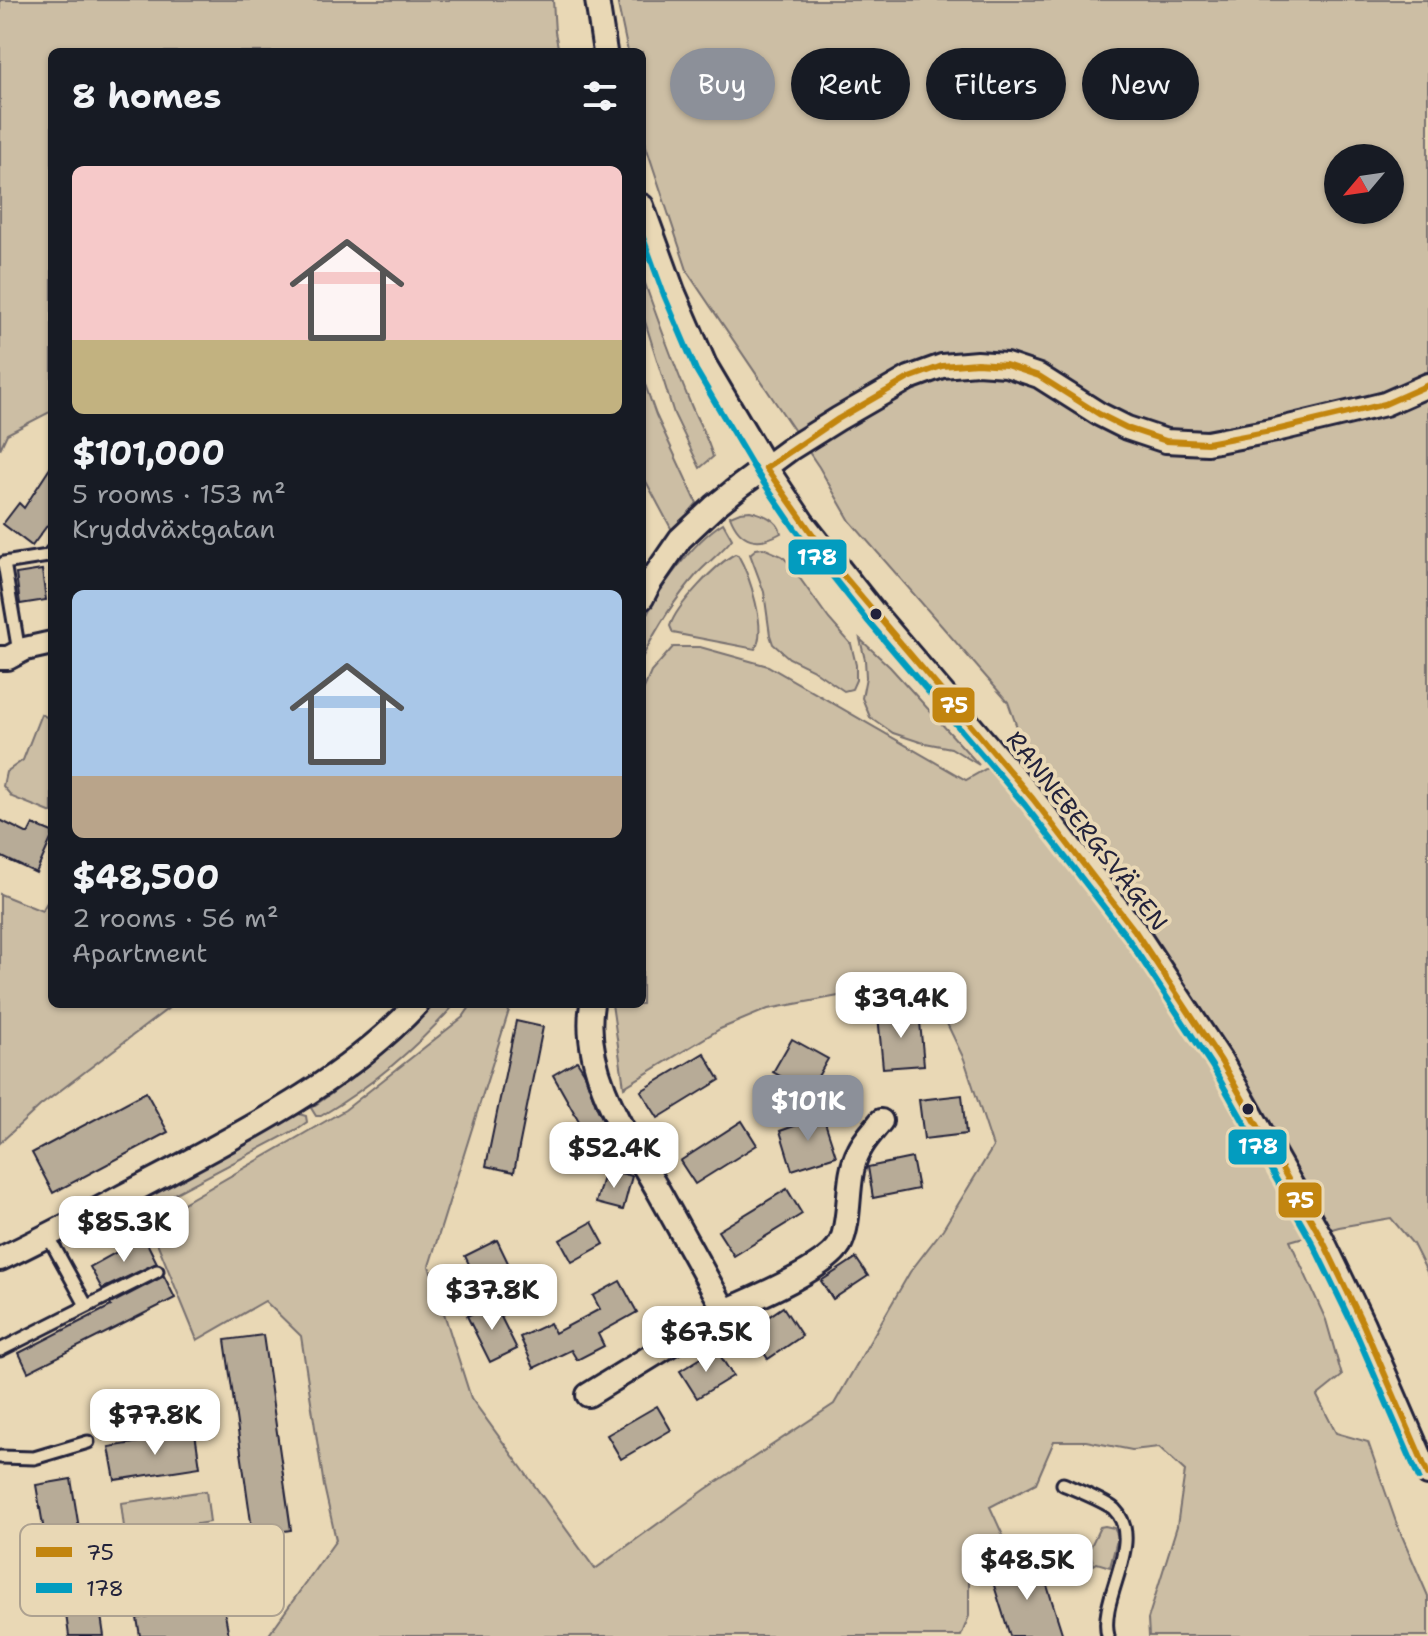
<!DOCTYPE html>
<html lang="en">
<head>
<meta charset="utf-8">
<style>
	body { margin:0; font-family:"Shantell Sans",sans-serif; background:#20242c; color:#f1f3f6; height:100vh; display:flex; flex-direction:column; font-size:30px; white-space:nowrap }
	* { box-sizing:border-box; margin:0 }
	p { font-size:26px; color:#9ea1a6 }
	.icon { flex:none; width:44px; height:44px; fill:none; stroke:currentColor; stroke-width:2; stroke-linecap:round; stroke-linejoin:round }
	.map { position:relative; flex:1; overflow:hidden }
	.details { position:absolute; left:48px; top:48px; width:598px; height:960px; display:flex; flex-direction:column; background:#171b24; border-radius:12px; box-shadow:0 2px 6px #0004 }
	.details>* { flex:none }
	.guide { position:absolute; left:670px; top:48px; width:638px; height:72px; display:flex; gap:16px }
	.needle { width:52px; rotate:241deg }
	.buttons { position:absolute; left:1324px; top:144px; display:grid; gap:16px }
	.buttons a { display:grid; place-items:center; width:80px; height:80px; border-radius:50%; background:#171b24; box-shadow:0 2px 6px #0004; font-size:40px }
	.price { position:absolute; translate:-50% -68px; padding:0 18px; border-radius:16px; background:#fff; color:#222; font-size:26px; line-height:52px; filter:drop-shadow(0 2px 4px #0008) }
	.price::after { content:''; position:absolute; left:50%; top:48px; width:24px; height:18px; margin-left:-12px; background:inherit; clip-path:polygon(0 0,100% 0,50% 100%) }
	.price.current { background:#8c9099; color:#fff }
	ul { padding:0; list-style:none }
	li { display:grid; align-content:center; gap:16px; height:424px; padding:0 24px }
	li span { display:grid; place-items:center; height:248px; border-radius:12px; color:#555 }
	li>.icon { margin-inline-start:auto }
	span .icon { width:144px; height:144px; fill:#fffc; stroke-width:1 }
	li b { font-size:34px }
	h2 { display:flex; justify-content:space-between; align-items:center; height:96px; padding:0 24px; font-size:34px }
	.pill { padding:0 28px; border-radius:36px; background:#171b24; box-shadow:0 2px 6px #0004; font-size:28px; line-height:72px }
	.pill.current { background:#8c9099; color:#fff }
	.map>svg:first-child { display:block }
	.green { fill:#ccbea4; stroke:#777070; stroke-width:2; fill-rule:evenodd }
	.building { fill:#b7ab97; stroke:#22223b; stroke-width:2 }
	.lines { fill:none; stroke-linecap:round; stroke-linejoin:round }
	.lane-casing { stroke:#22223b; stroke-width:17 }
	.street-casing { stroke:#22223b; stroke-width:28 }
	.lane { stroke:#e9d8b5; stroke-width:11 }
	.street { stroke:#e9d8b5; stroke-width:22 }
	.bus-1-casing { stroke:#e9d8b5; stroke-width:12 }
	.bus-2-casing { stroke:#e9d8b5; stroke-width:12 }
	.bus-1 { stroke:#c2850f; stroke-width:6 }
	.bus-2 { stroke:#039cbf; stroke-width:6 }
	.bus-dot { fill:#22223b; stroke:#e9d8b5; stroke-width:3 }
	.labels { text-anchor:middle; dominant-baseline:central; stroke-width:8; stroke-linejoin:round; paint-order:stroke }
	.street-label { font-size:24px; fill:#22223b; stroke:#e9d8b5 }
	.key { fill:#e9d8b5; stroke:#ada190; stroke-width:2 }
	.key-label { font-size:22px; fill:#22223b }
	.line-badge { stroke:#e9d8b5; stroke-width:3 }
	.badge-label { font-size:22px; text-anchor:middle; font-weight:bold; fill:#fff }
</style>
</head>
<body>
<div class="map">
<svg width="1428" height="1636" viewBox="0 0 1428 1636">
	<rect width="100%" height="100%" fill="#e9d8b5"/>
	<filter id="ink" filterUnits="userSpaceOnUse"><feTurbulence type="fractalNoise" baseFrequency=".0125" numOctaves="2"/><feDisplacementMap in="SourceGraphic" scale="16" xChannelSelector="R" yChannelSelector="G"/><feConvolveMatrix kernelMatrix="1 2 1 2 8 2 1 2 1" color-interpolation-filters="sRGB"/></filter>
	<g filter="url(#ink)">
		<g class="green">
			<path d="M0 0H553L555 32 559 52H52V411L7 434 0 449Z"/>
			<path d="M617 0H1428V1274L1413 1244 1391 1218 1339 1227 1290 1241 1326 1320 1342 1376 1317 1396 1336 1433 1368 1442 1396 1522 1428 1596V1636H1149L1148 1619 1177 1526 1185 1471 1159 1447 1132 1450 1086 1441H1054L1036 1483 990 1507 1006 1542 969 1571V1616L961 1636H268L336 1540 324 1486 301 1336 265 1301 197 1340 149 1223 345 1110 463 1017 472 1004H511L429 1266 471 1398 595 1569 706 1489 834 1404 910 1272 943 1229 993 1147 964 1059 928 984 844 995 768 1009 720 1029 624 1087 612 1004H642V693L651 672 673 647H700L768 666 966 780 1024 747 1008 702 850 521 819 467 688 273 646 146 642 124V52H628ZM1338 158H1390V210H1338Z"/>
			<path d="M642 275C657 318 673 362 691 405 698 422 708 438 713 457L700 468 674 414 642 312Z"/>
			<path d="M642 376 656 415 697 503 673 532 642 474Z"/>
			<path d="M750 511C762 514 778 519 781 533 758 546 740 542 730 516L740 512Z"/>
			<path d="M723 523 732 539C722 552 708 562 697 574 674 600 657 627 642 658 642 648 640 636 643 626 652 595 695 540 723 523Z"/>
			<path d="M763 548 782 556 788 562 829 619 851 644 856 665V680L852 689 844 691 812 669 789 658 773 644 770 635 764 592 750 554 756 549Z"/>
			<path d="M735 554 738 555C749 574 768 630 755 649L673 633 670 626C677 605 716 564 735 554Z"/>
			<path d="M860 639 890 667 979 765 951 748 920 742 893 733 870 717 862 698 866 677 865 660Z"/>
			<path d="M41 714 52 720V813L12 797 3 786 6 772 23 760Z"/>
			<path d="M0 894 42 911 52 894V1004H174L40 1106 0 1143Z"/>
			<path d="M435 1004H455C416 1048 372 1086 321 1116H316L311 1108C356 1077 398 1044 435 1004Z"/>
			<path d="M299 1114 306 1116 307 1122 297 1129 79 1244V1241L86 1228Z"/>
			<path d="M206 1491 210 1522 125 1535 121 1503Z"/>
			<path d="M1105 1526 1114 1528 1118 1536 1110 1567 1097 1563 1094 1565 1089 1550 1100 1527Z"/>
		</g>
		<g class="building">
			<path d="M52 465V519L32 546 3 524 19 503 24 508Z"/>
			<path d="M42 570 46 600 20 604 16 574Z"/>
			<path d="M0 820 28 834 33 824 52 832V837L36 873 0 856Z"/>
			<path d="M919 1011 924 1065 883 1068 878 1015Z"/>
			<path d="M516 1021 543 1027 514 1172 486 1166Z"/>
			<path d="M792 1039 828 1059 809 1092 773 1072Z"/>
			<path d="M704 1053 720 1080 658 1118 641 1091Z"/>
			<path d="M577 1061 584 1072 597 1108 616 1146 594 1158 580 1132 584 1130 553 1075Z"/>
			<path d="M146 1092 168 1132 53 1193 32 1153Z"/>
			<path d="M962 1095 966 1134 924 1139 919 1100Z"/>
			<path d="M823 1116 836 1156 792 1170 780 1131Z"/>
			<path d="M742 1121 757 1145 695 1184 680 1161Z"/>
			<path d="M912 1158 918 1189 873 1198 868 1167Z"/>
			<path d="M605 1169 632 1176 623 1210 596 1203Z"/>
			<path d="M787 1189 802 1214 734 1256 718 1231Z"/>
			<path d="M592 1222 604 1244 572 1262 560 1240Z"/>
			<path d="M144 1237 157 1263 102 1289 90 1267Z"/>
			<path d="M497 1240 512 1271 480 1287 465 1256Z"/>
			<path d="M856 1258 868 1276 833 1299 821 1281Z"/>
			<path d="M164 1276 175 1298 28 1372 19 1353 111 1306 110 1304Z"/>
			<path d="M620 1281 637 1312 598 1334 604 1346 577 1360 571 1350 534 1368 520 1337 550 1323 555 1333 600 1309 593 1296Z"/>
			<path d="M494 1303 517 1349 490 1362 467 1316Z"/>
			<path d="M783 1307 802 1336 768 1359 749 1330Z"/>
			<path d="M263 1335 291 1530 253 1536 225 1340Z"/>
			<path d="M716 1349 733 1376 697 1398 680 1371Z"/>
			<path d="M657 1406 671 1430 621 1459 607 1435Z"/>
			<path d="M195 1433 200 1467 115 1480 109 1447Z"/>
			<path d="M71 1479 85 1565 51 1571 36 1485Z"/>
			<path d="M1039 1560 1063 1636H1010L991 1576Z"/>
			<path d="M99 1602 104 1636H69L65 1607Z"/>
			<path d="M223 1603 229 1636H140L137 1618Z"/>
		</g>
		<g class="lines">
			<g class="lane-casing">
				<g id="lane">
					<path d="M19 652 4 563 48 556 52 551"/>
					<path d="M48 1236 86 1305"/>
					<path d="M0 1350 157 1271"/>
					<path d="M0 1457 34 1458 88 1442"/>
					<path d="M1063 1484C1076 1490 1105 1501 1114 1509 1146 1541 1098 1597 1108 1636"/>
				</g>
			</g>
			<g class="street-casing">
				<g id="street">
					<path d="M597 0 605 52"/>
					<path d="M642 206 673 291 705 365 766 468 803 523 875 614 1033 799 1135 931 1221 1061 1322 1239 1363 1324 1428 1474"/>
					<path d="M642 598 649 584 680 539 715 506 740 486 790 449 838 419 909 378 942 366 977 363 1006 365 1039 376 1099 414 1127 428 1166 441 1207 443 1276 430 1385 404 1428 385"/>
					<path d="M0 658H8L25 649 52 643"/>
					<path d="M592 1004C581 1071 627 1136 659 1192 681 1232 703 1271 725 1311 751 1300 830 1267 841 1242 852 1217 845 1176 859 1151 864 1140 874 1130 881 1121"/>
					<path d="M0 1259C57 1232 113 1201 169 1172 257 1125 349 1077 417 1004"/>
					<path d="M588 1395 725 1311"/>
				</g>
			</g>
			<use href="#lane" class="lane"/>
			<use href="#street" class="street"/>
			<g class="bus-1-casing">
				<g id="bus-1">
					<path d="M766 468 832 562 1033 799 1135 931 1221 1061 1322 1239 1363 1324 1428 1474"/>
					<path d="M766 468 838 419 909 378 942 366 977 363 1006 365 1039 376 1099 414 1127 428 1166 441 1207 443 1276 430 1385 404 1428 385"/>
				</g>
			</g>
			<g class="bus-2-casing">
				<path id="bus-2" d="M642 235 664 295 696 370 757 473 795 529 867 620 1025 805 1127 937 1212 1066 1313 1244 1354 1328 1419 1478"/>
			</g>
			<use href="#bus-1" class="bus-1"/>
			<use href="#bus-2" class="bus-2"/>
		</g>
	</g>
	<g class="bus-dot">
		<circle cx="876" cy="614" r="7"/>
		<circle cx="1248" cy="1109" r="7"/>
	</g>
	<g class="labels">
		<g class="street-label">
			<text transform="translate(1087 831) rotate(52)">RANNEBERGSVÄGEN</text>
		</g>
	</g>
	<rect x="20" y="1524" width="264" height="92" rx="12" class="key"/>
	<rect x="36" y="1547" width="36" height="10" fill="#c2850f"/>
	<rect x="36" y="1583" width="36" height="10" fill="#039cbf"/>
	<g class="key-label">
		<text x="86" y="1560">75</text>
		<text x="86" y="1596">178</text>
	</g>
	<g class="line-badge">
		<rect x="787" y="538" width="61" height="38" rx="8" fill="#039cbf"/>
		<rect x="931" y="686" width="45" height="38" rx="8" fill="#c2850f"/>
		<rect x="1227" y="1128" width="61" height="38" rx="8" fill="#039cbf"/>
		<rect x="1277" y="1181" width="46" height="38" rx="8" fill="#c2850f"/>
	</g>
	<g class="badge-label">
		<text x="817" y="565">178</text>
		<text x="954" y="713">75</text>
		<text x="1258" y="1154">178</text>
		<text x="1300" y="1208">75</text>
	</g>
</svg>
<div class="buttons">
<a><svg class="needle" viewBox="-14 -14 28 28"><path d="M0-13l5 13h-10z" fill="#e53935"/><path d="M0 13l5-13h-10z" fill="#9ea1a6"/></svg></a>
</div>
<b class="price" style="left:901px;top:1040px">$39.4K</b>
<b class="price current" style="left:808px;top:1143px">$101K</b>
<b class="price" style="left:614px;top:1190px">$52.4K</b>
<b class="price" style="left:124px;top:1264px">$85.3K</b>
<b class="price" style="left:492px;top:1332px">$37.8K</b>
<b class="price" style="left:706px;top:1374px">$67.5K</b>
<b class="price" style="left:155px;top:1457px">$77.8K</b>
<b class="price" style="left:1027px;top:1602px">$48.5K</b>
<div class="guide">
<a class="pill current">Buy</a>
<a class="pill">Rent</a>
<a class="pill">Filters</a>
<a class="pill">New</a>
</div>
<section class="details">
<h2>8 homes<svg class="icon" aria-label="filters" viewBox="0 0 24 24"><path d="M4 7h16M4 17h16"/><circle cx="9" cy="7" r="2"/><circle cx="15" cy="17" r="2"/></svg></h2>
<ul>
<li><span style="background:linear-gradient(#f6c9c9 70%,#c2b280 0)"><svg class="icon" aria-label="home" viewBox="0 0 24 24"><path d="M3 11l9-7 9 7M6 9v11h12V9"/></svg></span><div><b>$101,000</b><p>5 rooms · 153 m²</p><p>Kryddväxtgatan</p></div></li>
<li><span style="background:linear-gradient(#a9c7e8 75%,#b9a48a 0)"><svg class="icon" aria-label="home" viewBox="0 0 24 24"><path d="M3 11l9-7 9 7M6 9v11h12V9"/></svg></span><div><b>$48,500</b><p>2 rooms · 56 m²</p><p>Apartment</p></div></li>
</ul>
</section>
</div>
</body>
</html>
